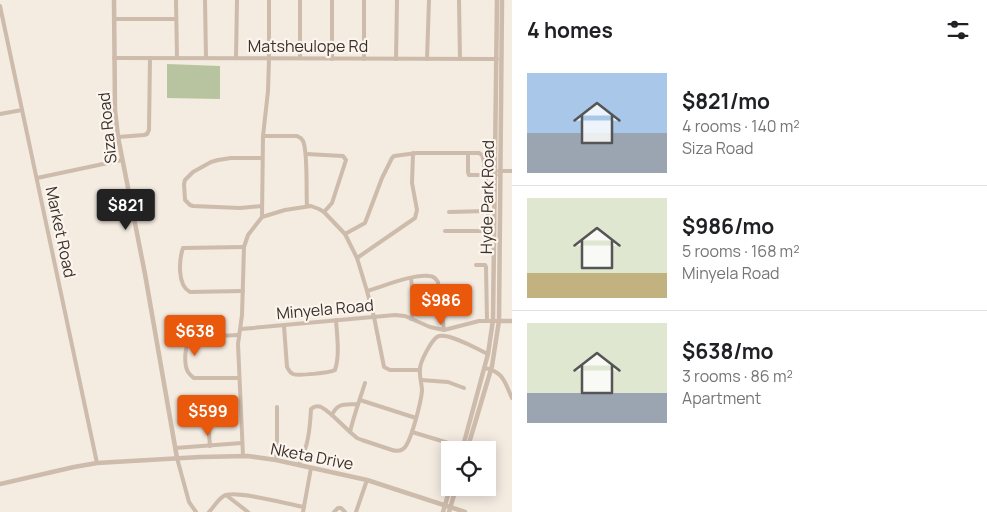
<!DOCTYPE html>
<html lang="en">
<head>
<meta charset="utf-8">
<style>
	body { margin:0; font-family:Manrope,sans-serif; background:#f6f6f6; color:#202124; height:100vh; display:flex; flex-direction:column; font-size:19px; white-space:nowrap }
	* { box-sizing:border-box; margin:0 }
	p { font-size:16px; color:#757577 }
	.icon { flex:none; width:28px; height:28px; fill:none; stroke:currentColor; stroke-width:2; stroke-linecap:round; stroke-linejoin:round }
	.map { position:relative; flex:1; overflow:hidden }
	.panel { display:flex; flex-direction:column; background:#fff; width:475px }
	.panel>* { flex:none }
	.buttons { position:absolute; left:441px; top:441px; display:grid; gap:10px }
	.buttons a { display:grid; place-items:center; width:55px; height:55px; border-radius:0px; background:#fff; box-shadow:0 2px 12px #0003; font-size:25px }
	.price { position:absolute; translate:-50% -42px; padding:0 11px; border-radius:5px; background:#ea580c; color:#fff; font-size:16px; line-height:32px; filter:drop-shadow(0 1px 2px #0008) }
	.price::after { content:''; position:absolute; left:50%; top:30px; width:15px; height:11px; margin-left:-8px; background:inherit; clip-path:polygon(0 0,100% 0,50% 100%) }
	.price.on { background:#222; color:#fff }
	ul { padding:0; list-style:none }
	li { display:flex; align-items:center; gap:15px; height:125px; padding:0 15px }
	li+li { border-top:1px solid #e0e0e0 }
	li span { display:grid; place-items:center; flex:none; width:140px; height:100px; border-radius:0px; color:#555 }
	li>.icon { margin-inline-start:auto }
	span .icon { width:60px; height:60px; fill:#fffc; stroke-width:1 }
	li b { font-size:21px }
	h2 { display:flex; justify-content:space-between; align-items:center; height:60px; padding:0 15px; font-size:21px }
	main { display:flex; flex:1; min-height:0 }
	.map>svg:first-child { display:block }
	.green { fill:#b8c4a0 }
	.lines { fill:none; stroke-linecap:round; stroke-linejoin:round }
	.minor { stroke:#cdbbac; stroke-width:4 }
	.tertiary { stroke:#cdbbac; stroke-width:4.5 }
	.labels { text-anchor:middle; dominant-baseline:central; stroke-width:4.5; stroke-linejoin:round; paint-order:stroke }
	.street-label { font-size:16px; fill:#3b302b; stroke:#fbf5ee }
</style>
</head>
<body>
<main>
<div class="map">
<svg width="512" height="512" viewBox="0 0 512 512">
	<rect width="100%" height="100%" fill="#f4ebe1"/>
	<path class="green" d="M167 64 220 66V99L167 98Z"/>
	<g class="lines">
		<g class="minor">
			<path d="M176 0 177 58"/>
			<path d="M205 0 206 58"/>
			<path d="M300 0V58"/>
			<path d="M332 0V59"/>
			<path d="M459 0 460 59"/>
			<path d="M0 6 97 463"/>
			<path d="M114 19H176"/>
			<path d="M114 58 497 59"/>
			<path d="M236 58 237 0"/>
			<path d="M364 59V0"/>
			<path d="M396 59 397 0"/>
			<path d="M427 59 429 0"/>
			<path d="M0 114 22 110"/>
			<path d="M263 136H297C301 138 301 138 303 141 308 151 306 192 307 206"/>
			<path d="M118 137 144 135 147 134 149 130 150 58"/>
			<path d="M468 153V172L469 175H496"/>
			<path d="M306 154 343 156 346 160 332 203 324 212"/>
			<path d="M499 171H512"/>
			<path d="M37 178 122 160"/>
			<path d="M262 206 240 208 193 206 190 205 185 200 184 184 185 180 193 172 211 162 218 160 231 158H262"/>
			<path d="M449 212 488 211"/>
			<path d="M262 217 263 136 268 91 269 58V0"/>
			<path d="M345 234 365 223 382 178 392 158 394 156 417 153H479C480 154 481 154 482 155 486 163 489 221 488 231H445"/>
			<path d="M357 258 415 218 417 210 412 183 413 153"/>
			<path d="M476 265H485L486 267 487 320"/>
			<path d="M243 291 190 292C177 285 179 260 183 248L244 247"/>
			<path d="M367 291C384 286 413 274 429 276 434 276 436 279 438 282L444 330"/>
			<path d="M411 319 414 306 411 278"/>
			<path d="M284 326 287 367C289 370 289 372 293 374 298 376 329 373 335 370 340 355 337 336 336 320"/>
			<path d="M241 329 395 315 405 316 430 327 444 330 479 321H499"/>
			<path d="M485 368C504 372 505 383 512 398"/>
			<path d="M239 378H194C191 376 190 375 188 372 184 365 184 347 190 341 192 338 194 338 197 337L239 335"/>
			<path d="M421 380 448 382 464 388"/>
			<path d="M365 383C360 399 354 415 350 432L357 438 362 440 392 450C395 451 400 451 403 449 411 444 421 401 422 391 422 384 419 376 420 369 420 362 432 338 439 336 450 333 477 349 488 354"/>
			<path d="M360 400 416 418"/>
			<path d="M192 410 220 409"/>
			<path d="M207 410 210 446"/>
			<path d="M350 432 332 415C338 402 345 405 358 404"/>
			<path d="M412 432 465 448"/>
			<path d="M175 448 242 443"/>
			<path d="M243 456 238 344 242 315 244 247 248 235 262 217 285 210 311 206 319 209 324 212 345 234 357 258 367 291 374 317 384 367 390 370H419"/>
			<path d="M177 458 189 502 196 512"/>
			<path d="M276 460 277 445V407"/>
			<path d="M299 465C308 447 310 429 311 409 319 402 325 410 332 415"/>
			<path d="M226 495 248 512"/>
			<path d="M209 512C214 507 219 497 226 495 240 491 287 504 304 507"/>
			<path d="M303 512 311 468"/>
			<path d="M334 512 338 508H341L345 512"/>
			<path d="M356 512 367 480"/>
		</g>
		<g class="tertiary">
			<path d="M114 0 115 110 118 137 145 274 177 458"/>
			<path d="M499 321H512"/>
			<path d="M462 450 488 354 493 320 497 0"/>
			<path d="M467 450 492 366 499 321 502 0"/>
			<path d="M0 484 74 467 97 463 200 457 248 456 276 460 367 480 465 512"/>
			<path d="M443 512 450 488"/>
			<path d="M449 512 456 488"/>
		</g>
	</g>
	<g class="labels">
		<g class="street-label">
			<text x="308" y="46">Matsheulope Rd</text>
			<text transform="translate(107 128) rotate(-96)">Siza Road</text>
			<text transform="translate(487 197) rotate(-89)">Hyde Park Road</text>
			<text transform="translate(61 232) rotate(78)">Market Road</text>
			<text transform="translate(325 309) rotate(-5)">Minyela Road</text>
			<text transform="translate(312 456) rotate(11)">Nketa Drive</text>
		</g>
	</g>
</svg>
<div class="buttons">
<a><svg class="icon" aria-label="locate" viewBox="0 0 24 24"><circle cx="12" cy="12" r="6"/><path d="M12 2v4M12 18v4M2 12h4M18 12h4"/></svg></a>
</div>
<b class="price on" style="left:126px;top:231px">$821</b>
<b class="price" style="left:441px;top:326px">$986</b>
<b class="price" style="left:195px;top:357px">$638</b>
<b class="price" style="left:208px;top:437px">$599</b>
</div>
<section class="panel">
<h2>4 homes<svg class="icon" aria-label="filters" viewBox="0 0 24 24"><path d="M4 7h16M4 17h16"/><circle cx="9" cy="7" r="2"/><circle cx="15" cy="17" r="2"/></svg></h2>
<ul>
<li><span style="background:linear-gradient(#a9c7e8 60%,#9aa5b1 0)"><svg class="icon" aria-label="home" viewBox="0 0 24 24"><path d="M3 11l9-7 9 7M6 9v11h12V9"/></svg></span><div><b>$821/mo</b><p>4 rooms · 140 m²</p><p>Siza Road</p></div></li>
<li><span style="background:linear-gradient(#dfe7d0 75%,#c2b280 0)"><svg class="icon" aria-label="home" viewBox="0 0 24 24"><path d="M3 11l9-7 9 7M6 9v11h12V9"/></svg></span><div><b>$986/mo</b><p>5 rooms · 168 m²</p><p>Minyela Road</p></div></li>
<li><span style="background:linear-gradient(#dfe7d0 70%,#9aa5b1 0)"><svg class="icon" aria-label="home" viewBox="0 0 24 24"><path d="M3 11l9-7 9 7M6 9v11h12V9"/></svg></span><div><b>$638/mo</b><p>3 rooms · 86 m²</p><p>Apartment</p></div></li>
</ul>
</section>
</main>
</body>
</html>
